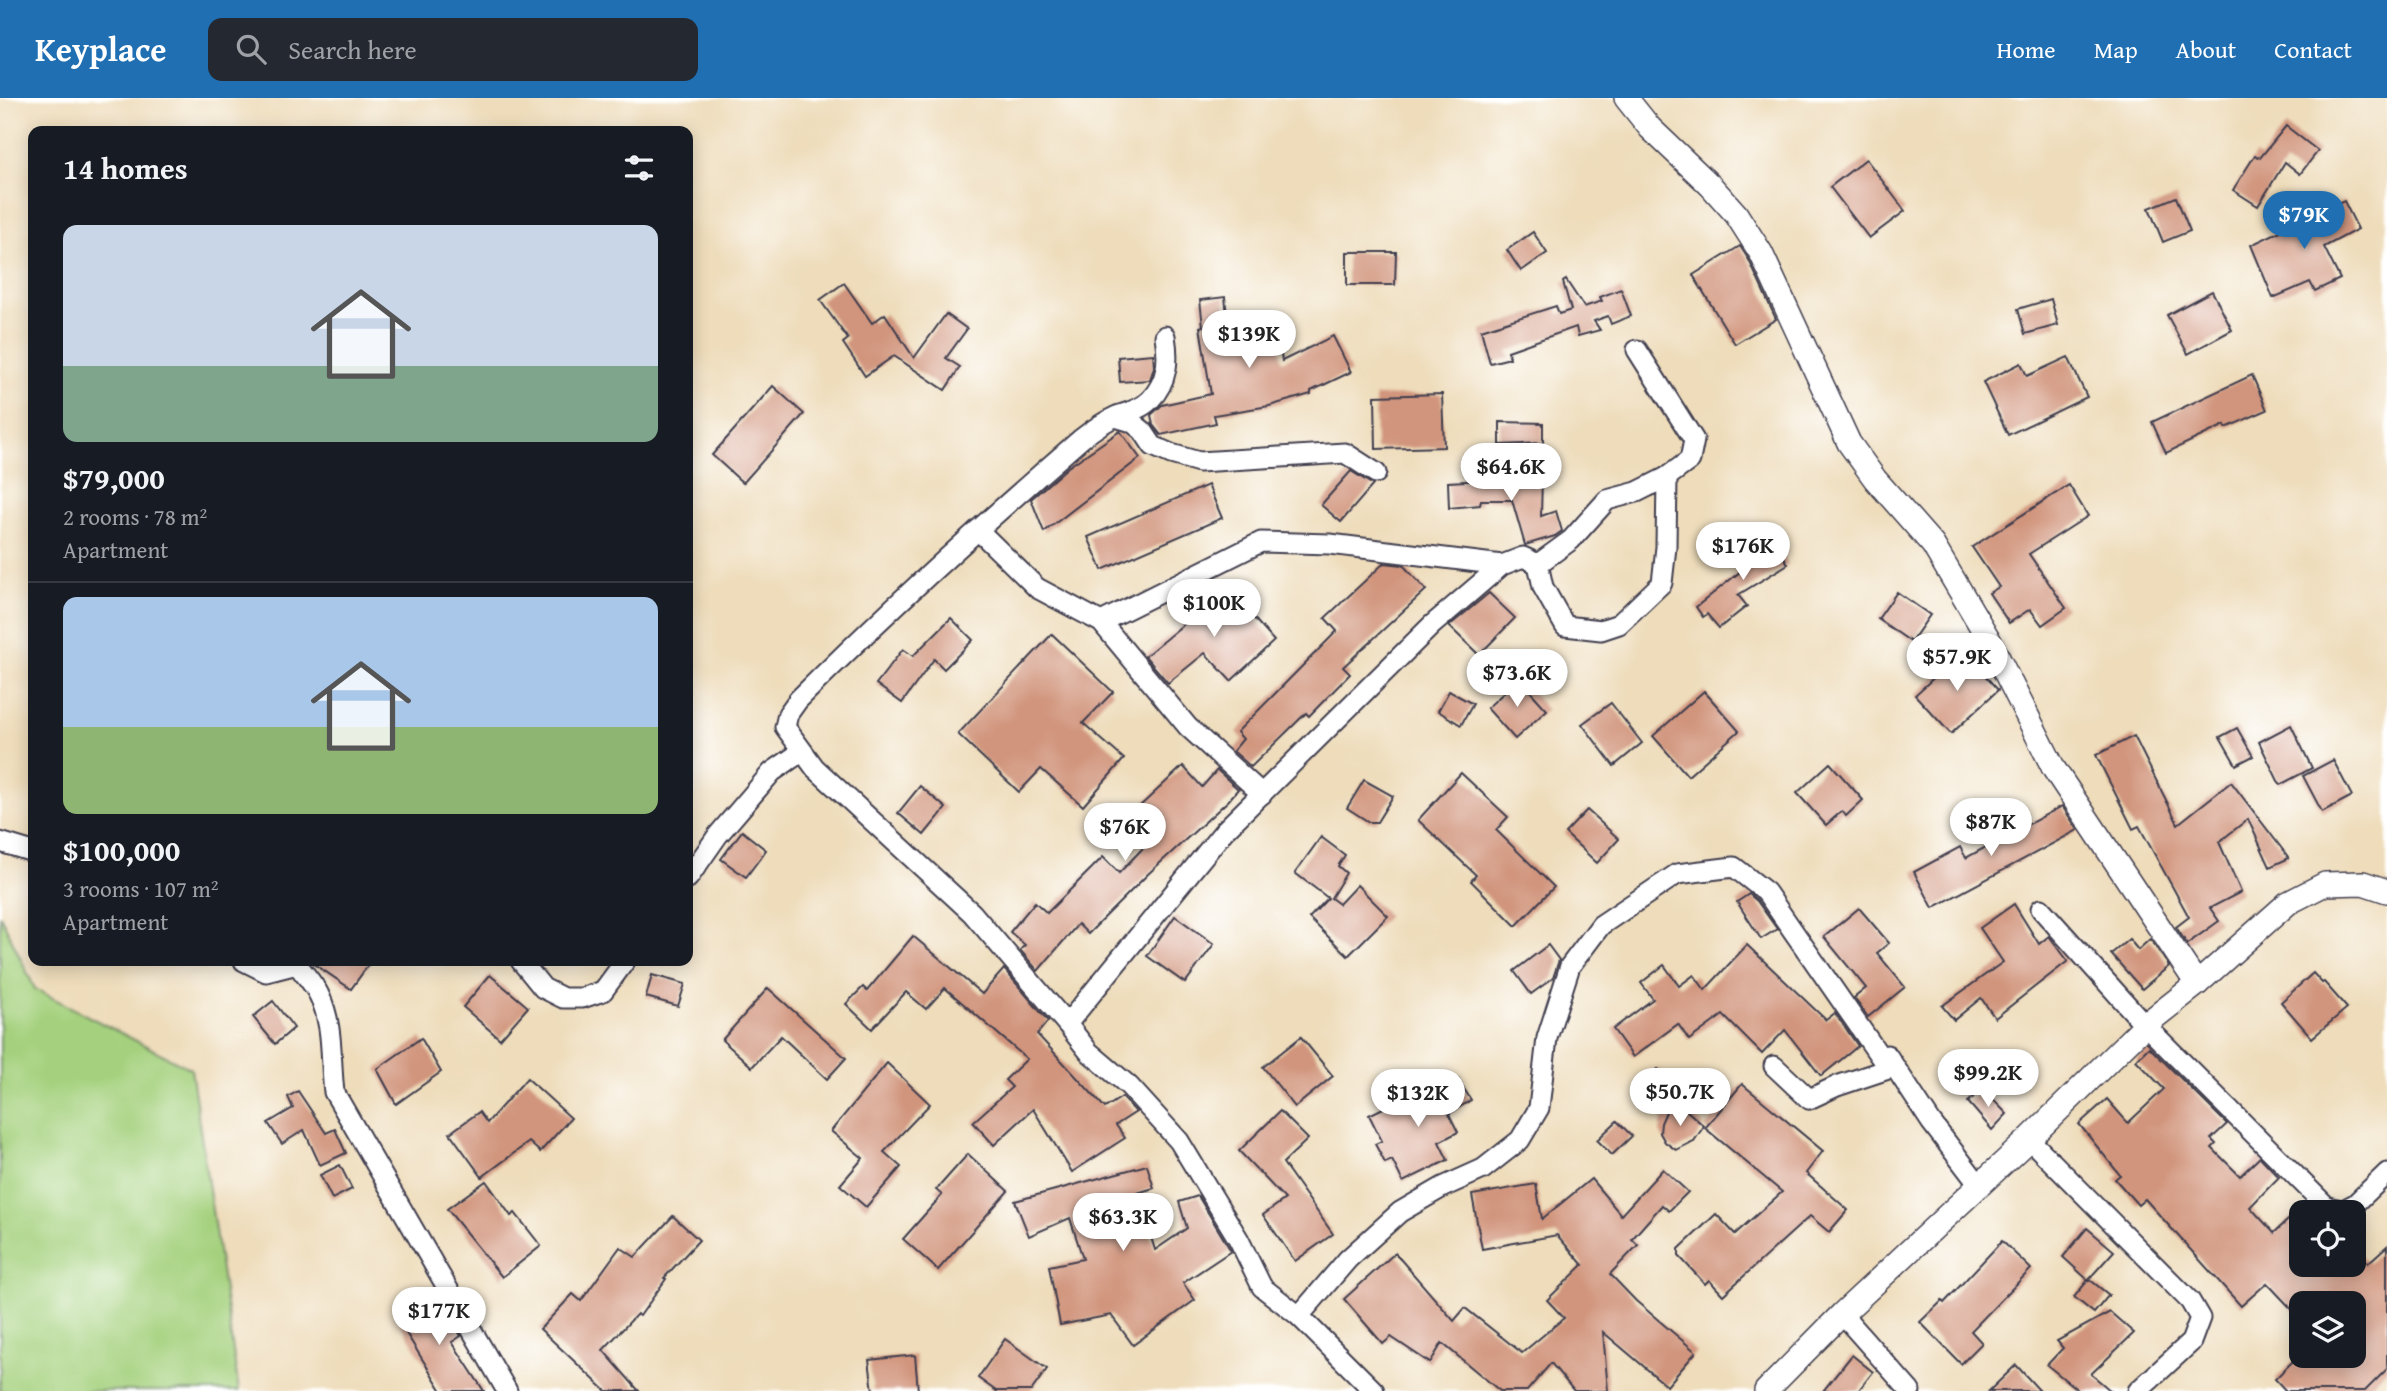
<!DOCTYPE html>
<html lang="en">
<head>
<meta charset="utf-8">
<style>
	body { margin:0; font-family:"Gentium Book Plus",serif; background:#242831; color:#f1f3f6; height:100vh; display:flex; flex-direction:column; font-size:26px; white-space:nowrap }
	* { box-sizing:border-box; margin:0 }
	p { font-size:23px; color:#9ea1a6 }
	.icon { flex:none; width:38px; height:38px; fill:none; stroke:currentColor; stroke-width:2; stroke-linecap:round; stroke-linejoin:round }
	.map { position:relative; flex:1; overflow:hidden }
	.panel { position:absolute; left:28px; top:28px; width:665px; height:840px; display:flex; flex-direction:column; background:#171b24; border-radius:14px; box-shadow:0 4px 18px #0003 }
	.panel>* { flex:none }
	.tools { position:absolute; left:2289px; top:1102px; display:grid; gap:14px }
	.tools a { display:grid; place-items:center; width:77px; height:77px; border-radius:14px; background:#171b24; box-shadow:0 4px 18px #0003; font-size:35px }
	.price { position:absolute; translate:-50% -60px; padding:0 16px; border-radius:24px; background:#fff; color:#222; font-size:23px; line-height:46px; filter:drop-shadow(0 2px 4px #0008) }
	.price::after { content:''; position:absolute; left:50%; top:42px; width:21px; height:16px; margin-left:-10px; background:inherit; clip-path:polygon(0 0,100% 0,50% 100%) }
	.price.selected { background:#1f6fb2; color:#fff }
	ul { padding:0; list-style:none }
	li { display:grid; align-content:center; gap:14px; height:371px; padding:0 35px }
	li+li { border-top:2px solid #363941 }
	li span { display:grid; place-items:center; height:217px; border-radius:14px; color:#555 }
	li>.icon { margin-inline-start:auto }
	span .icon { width:126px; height:126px; fill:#fffc; stroke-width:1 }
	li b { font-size:30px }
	h2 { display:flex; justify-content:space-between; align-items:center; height:84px; padding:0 35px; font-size:30px }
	header { display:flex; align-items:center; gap:42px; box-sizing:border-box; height:98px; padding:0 35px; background:#1f6fb2; color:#fff }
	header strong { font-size:33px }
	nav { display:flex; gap:38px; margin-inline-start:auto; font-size:24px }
	.search { width:490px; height:63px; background:#242831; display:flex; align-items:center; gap:18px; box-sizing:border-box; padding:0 24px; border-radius:14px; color:#9ea1a6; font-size:26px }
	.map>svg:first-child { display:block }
	.green { fill:#a5d17e; stroke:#647a5c; stroke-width:2 }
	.building { fill:#d1957d }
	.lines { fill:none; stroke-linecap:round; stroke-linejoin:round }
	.minor-casing { stroke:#413e4e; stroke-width:23 }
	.tertiary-casing { stroke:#413e4e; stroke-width:26 }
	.minor { stroke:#fff; stroke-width:19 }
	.tertiary { stroke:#fff; stroke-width:23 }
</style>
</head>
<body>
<header>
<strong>Keyplace</strong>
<div class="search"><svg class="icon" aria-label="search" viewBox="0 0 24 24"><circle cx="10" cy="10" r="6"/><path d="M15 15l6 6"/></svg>Search here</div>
<nav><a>Home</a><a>Map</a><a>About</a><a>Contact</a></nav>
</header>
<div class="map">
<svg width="2387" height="1293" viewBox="0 0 2387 1293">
	<rect width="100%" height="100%" fill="#fff"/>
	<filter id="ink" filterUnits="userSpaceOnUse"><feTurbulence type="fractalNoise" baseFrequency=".0143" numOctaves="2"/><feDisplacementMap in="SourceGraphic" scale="14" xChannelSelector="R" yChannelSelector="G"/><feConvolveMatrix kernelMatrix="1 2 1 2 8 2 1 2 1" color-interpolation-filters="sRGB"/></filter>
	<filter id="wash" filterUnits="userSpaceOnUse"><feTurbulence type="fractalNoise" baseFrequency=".00686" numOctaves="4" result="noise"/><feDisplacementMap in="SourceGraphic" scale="28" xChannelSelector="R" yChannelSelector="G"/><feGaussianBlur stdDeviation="1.57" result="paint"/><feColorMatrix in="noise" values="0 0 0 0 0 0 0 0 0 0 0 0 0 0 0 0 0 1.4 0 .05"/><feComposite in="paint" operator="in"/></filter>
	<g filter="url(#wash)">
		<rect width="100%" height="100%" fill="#eedcba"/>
		<path class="green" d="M0 817 35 891 191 971 239 1293H0Z"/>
		<g id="blocks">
			<g class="building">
				<path d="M2286 28 2318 53 2300 76 2285 64 2258 108 2233 92 2255 57 2260 60Z"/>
				<path d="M1866 61 1905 113 1869 140 1830 89Z"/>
				<path d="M2176 99 2190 133 2163 144 2149 110Z"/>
				<path d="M2344 103 2358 131 2324 149 2340 181 2315 193 2310 184 2273 200 2251 147Z"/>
				<path d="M1533 134 1547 155 1521 173 1507 152Z"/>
				<path d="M1740 148 1749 162 1776 221 1735 246 1693 177Z"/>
				<path d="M1347 154H1396L1395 187H1347Z"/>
				<path d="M1566 182 1584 209 1602 203 1600 199 1621 191 1631 218 1611 226 1608 218 1594 223 1600 232 1578 238 1576 229 1508 253 1510 260 1490 265 1481 232 1556 208 1559 216 1571 212 1563 184Z"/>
				<path d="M844 185 872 225 885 216 914 260 946 216 967 231 946 260 960 269 945 292 894 258 865 278 843 245 848 241 820 202Z"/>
				<path d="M2212 193 2232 232 2188 256 2167 217Z"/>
				<path d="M1225 199 1228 226 1275 218 1282 263 1333 238 1351 274 1311 293V296L1269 308 1214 317 1216 325 1161 337 1153 327 1151 317 1162 307 1211 296 1200 229 1203 228 1200 202Z"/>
				<path d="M2051 201 2058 227 2025 236 2018 211Z"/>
				<path d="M1153 256 1154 269 1150 282 1120 284 1118 259Z"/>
				<path d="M2068 259 2087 299 2008 337 1983 284 2021 265 2027 278Z"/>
				<path d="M2252 277 2267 312 2226 330 2225 327 2166 355 2152 324Z"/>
				<path d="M773 288 804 316 743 385 712 357Z"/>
				<path d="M1442 296 1444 349 1376 351 1375 298Z"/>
				<path d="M1500 324 1543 325V345L1500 347Z"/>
				<path d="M1120 333 1140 360 1044 434 1031 401 1068 369Z"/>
				<path d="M1351 373 1373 387 1341 424 1321 407Z"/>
				<path d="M1542 379 1541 418 1556 413 1562 433 1555 438 1525 447 1512 402H1481L1480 407 1449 410 1448 384Z"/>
				<path d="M1208 387 1222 420 1102 472 1088 439Z"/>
				<path d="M2069 387 2088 418 2029 456 2066 510 2042 527 2030 511 2009 525 1989 495 1999 489 1972 449Z"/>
				<path d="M1761 440 1768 452 1776 446 1788 466 1738 497 1747 508 1719 530 1707 516 1703 519 1696 509 1746 469 1737 455Z"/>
				<path d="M1384 465 1403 467 1426 492 1343 569 1350 576 1309 618 1306 615 1251 669 1233 653 1243 641 1237 634 1337 533 1325 520Z"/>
				<path d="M1231 487 1253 515 1251 517 1274 543 1231 583 1205 555 1168 585 1145 558Z"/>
				<path d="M1897 494 1930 517 1911 544 1878 521Z"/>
				<path d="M1489 495 1515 520 1479 557 1449 528Z"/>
				<path d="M951 520 973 542 944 571 934 561 902 605 876 586 903 551 913 558Z"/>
				<path d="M1052 536 1113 594 1083 625 1124 661 1083 708 1041 671 1019 694 958 636Z"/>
				<path d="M1963 553 1998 592 1951 636 1915 597Z"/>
				<path d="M1519 581 1547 612 1515 641 1487 610Z"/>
				<path d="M1449 593 1473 606 1461 627 1438 613Z"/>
				<path d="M1704 593 1739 633 1688 678 1653 638Z"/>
				<path d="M1611 605 1642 645 1614 668 1582 626Z"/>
				<path d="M2291 627 2312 670 2280 687 2259 644Z"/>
				<path d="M2237 630 2253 658 2236 667 2220 639Z"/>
				<path d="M2134 638 2178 726 2231 684 2289 760 2270 769 2248 721 2219 744 2241 794 2210 810 2219 823 2187 846 2176 829 2189 819 2139 728 2133 731 2096 657Z"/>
				<path d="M2333 662 2352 698 2322 714 2303 678Z"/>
				<path d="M1830 665 1863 702 1846 718 1842 713 1826 727 1797 695Z"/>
				<path d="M1183 668 1202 689 1217 672 1238 691 1229 702 1148 776 1088 836 1078 826 1038 873 1020 852 1025 847 1010 834 1035 804 1047 815 1103 759 1119 775 1145 748 1123 724Z"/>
				<path d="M1461 675 1508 719 1496 732 1554 789 1516 828 1471 783 1476 777 1418 722Z"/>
				<path d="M1364 682 1393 698 1377 724H1369L1347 710Z"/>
				<path d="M920 688 946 710 924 737 898 715Z"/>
				<path d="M2062 708 2078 732 1933 810 1914 774 1960 749 1966 760Z"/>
				<path d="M1587 712 1619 741 1597 765 1565 735Z"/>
				<path d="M742 733 766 752 746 779 721 761Z"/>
				<path d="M1321 739 1345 757 1338 768 1346 775 1331 800 1339 806 1357 787 1388 818 1348 858 1309 820 1328 800 1295 775Z"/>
				<path d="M1749 796 1757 803 1777 831 1761 841 1737 804Z"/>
				<path d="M2014 806 2039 846 2049 838 2068 863 1995 920 1981 900 1954 922 1942 908 2003 864 1980 830Z"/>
				<path d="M1859 810 1889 845 1877 855 1905 889 1868 919 1854 900 1866 890 1824 839Z"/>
				<path d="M1175 818 1214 846 1185 885 1147 858Z"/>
				<path d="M913 838 982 896 1004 871 1048 923 1037 936 1105 1010 1122 999 1136 1014 1116 1027 1125 1040 1072 1074 1033 1011 994 1047 973 1024 1012 989 1005 982 1027 961 945 890 926 911 906 894 872 931 846 906 863 889 867 893Z"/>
				<path d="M2129 841 2138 852 2150 841 2169 868 2142 891 2111 856Z"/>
				<path d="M1548 847 1559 862 1553 880 1531 896 1514 873Z"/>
				<path d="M1747 847 1826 922 1835 915 1858 948 1821 978 1785 932 1762 956 1723 917 1689 942 1678 926 1633 959 1613 931 1653 901 1641 885 1664 867 1679 888 1694 877 1705 892Z"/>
				<path d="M310 863H371L351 891Z"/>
				<path d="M2313 875 2322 885 2324 884 2347 910 2312 940 2281 904Z"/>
				<path d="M490 877 528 909 500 941 463 909Z"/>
				<path d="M652 877 685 886 678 908 646 899Z"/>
				<path d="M768 890 846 960 827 981 781 938 752 969 722 942Z"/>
				<path d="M273 903 294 930 275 946 253 919Z"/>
				<path d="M1301 939 1333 978 1295 1009 1263 969Z"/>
				<path d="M421 940 441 974 396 1006 377 971Z"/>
				<path d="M2149 949 2227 1026 2211 1041 2216 1046 2212 1050 2240 1078 2260 1059 2279 1079 2250 1109 2274 1135 2301 1110V1167H2354V1150L2368 1165 2387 1148V1271L2365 1293H2286L2275 1281 2298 1258H2354V1206H2301V1221L2267 1185 2241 1208 2145 1101 2138 1107 2115 1081 2120 1077 2079 1026 2107 1001 2128 1025 2164 991 2136 962Z"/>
				<path d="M887 965 930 1006 884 1054 901 1069 866 1109 840 1087 863 1060 831 1033Z"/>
				<path d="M1658 971 1672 988 1658 1000 1644 984Z"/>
				<path d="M527 980 571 1020 540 1054 529 1044 482 1079 450 1035 479 1014 487 1025Z"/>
				<path d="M1458 981 1471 1002 1449 1016 1458 1034 1439 1044 1448 1062 1403 1084 1392 1062 1385 1065 1375 1046 1382 1043 1369 1017 1426 989 1430 999Z"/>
				<path d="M1742 986 1823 1053 1806 1075 1848 1112 1829 1134 1810 1118 1723 1197 1709 1182 1705 1186 1679 1158V1151L1716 1116 1735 1136 1782 1094 1705 1030Z"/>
				<path d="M1983 991 2007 1016 1992 1032 1968 1004Z"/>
				<path d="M298 993 326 1035 335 1031 346 1055 320 1067 304 1032 282 1046 268 1025 293 1010 288 999Z"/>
				<path d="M1668 1009 1686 1012 1704 1028 1694 1043 1676 1052 1665 1044 1660 1035 1661 1025Z"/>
				<path d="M1280 1013 1308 1041 1283 1065 1333 1136 1295 1163 1263 1117 1285 1101 1239 1053Z"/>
				<path d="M1617 1023 1632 1038 1612 1057 1597 1042Z"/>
				<path d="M968 1056 1008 1093 938 1172 903 1141 942 1097 936 1092Z"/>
				<path d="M340 1067 352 1091 332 1101 320 1077Z"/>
				<path d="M1147 1067 1154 1090 1137 1095 1155 1152 1187 1130 1179 1104 1198 1098 1231 1153 1183 1185 1195 1202 1133 1247 1111 1217 1060 1227 1049 1168 1083 1161 1070 1120 1029 1138 1015 1103Z"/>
				<path d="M1663 1071 1688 1094 1669 1113 1662 1107 1632 1141 1638 1147 1610 1176 1636 1203 1696 1254 1667 1288 1603 1234 1608 1293H1574L1551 1265 1527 1293H1500L1442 1245 1430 1265 1391 1239 1383 1246 1344 1201 1395 1155 1454 1223 1465 1210 1522 1255 1564 1220 1547 1202 1583 1167 1557 1137 1482 1151 1472 1097 1536 1086 1542 1121 1591 1081 1621 1117Z"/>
				<path d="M486 1083 511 1118 515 1115 541 1148 502 1179 447 1111Z"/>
				<path d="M673 1118 699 1142 664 1180 666 1181 640 1218 637 1216 603 1252 639 1293H606L540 1231 573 1196 581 1203 620 1149 635 1159Z"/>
				<path d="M2087 1130 2114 1153 2088 1182 2063 1159Z"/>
				<path d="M2002 1143 2031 1171 1971 1233 1982 1245 1961 1266 1920 1224 1942 1203 1944 1205Z"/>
				<path d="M2089 1181 2109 1197 2094 1215 2074 1199Z"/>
				<path d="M438 1198 461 1238 452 1244 484 1293H442L398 1222Z"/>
				<path d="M2110 1214 2134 1235 2091 1276 2111 1293H2079L2047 1267 2063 1250 2057 1243Z"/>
				<path d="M1005 1241 1047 1271 1031 1293H996L978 1280Z"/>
				<path d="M915 1257 918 1293H873L869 1262Z"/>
				<path d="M1852 1257 1873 1274 1858 1293H1823Z"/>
				<path d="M2016 1267 2040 1293H1989Z"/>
			</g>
		</g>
	</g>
	<g filter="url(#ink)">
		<use href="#blocks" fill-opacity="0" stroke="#413e4e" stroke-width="2"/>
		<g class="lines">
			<g class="minor-casing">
				<g id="minor">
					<path d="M1115 319 1132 324 1143 333 1153 348 1171 356 1199 364 1345 355 1376 375"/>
					<path d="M978 432 1037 490 1101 524 1188 629 1262 696"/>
					<path d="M1538 466 1543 489 1565 528 1601 532 1619 526 1662 485 1666 449 1667 379"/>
					<path d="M1101 524 1261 444 1330 446 1502 467"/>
					<path d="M0 744 33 754"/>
					<path d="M688 780 718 737 772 674 801 654"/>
					<path d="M2041 811 2145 927 2327 1109 2343 1112 2355 1106 2387 1075"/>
					<path d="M244 863 266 874 297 866C304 876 314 886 319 897 334 927 330 962 334 994L507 1293"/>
					<path d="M521 863 543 890 563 900H582L603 893 625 863"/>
					<path d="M1067 926 972 815 815 670 785 629 788 616 798 602C889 511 984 425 1081 341 1091 333 1105 323 1117 318 1129 314 1141 311 1150 302 1168 283 1169 262 1165 238"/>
					<path d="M1887 957 1931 1024 1979 1087"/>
					<path d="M1774 968 1809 1001 1837 988 1894 969"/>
					<path d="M2029 1041 2190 1203 2200 1220 2191 1244 2138 1293"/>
					<path d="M1842 1216 1910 1293"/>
					<path d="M1299 1218 1348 1161 1400 1114 1443 1089 1483 1071 1520 1042 1539 1010 1547 940 1570 868 1601 827 1677 776 1734 769 1766 794 1888 970"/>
					<path d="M1374 1293 1299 1218 1262 1189 1239 1142 1179 1043 1129 988 1089 954 1067 926 1224 733 1432 527 1502 467 1523 459 1538 466 1571 442 1607 402 1637 394 1667 379 1690 362 1694 342 1637 252"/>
				</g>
			</g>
			<g class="tertiary-casing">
				<g id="tertiary">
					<path d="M1626 0 1650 30 1711 88 1736 116 1761 155 1849 345 1875 381 1933 447 1988 540 2054 671 2197 886"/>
					<path d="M1766 1293 1842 1216 2029 1041 2145 927 2197 886 2288 805 2325 786 2363 785 2387 793"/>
				</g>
			</g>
			<use href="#minor" class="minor"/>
			<use href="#tertiary" class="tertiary"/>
		</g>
	</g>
</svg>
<div class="tools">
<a><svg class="icon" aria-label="locate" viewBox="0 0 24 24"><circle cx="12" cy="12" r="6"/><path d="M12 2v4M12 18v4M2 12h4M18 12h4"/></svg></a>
<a><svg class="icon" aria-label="layers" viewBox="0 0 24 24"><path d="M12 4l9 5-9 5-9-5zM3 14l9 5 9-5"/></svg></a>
</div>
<b class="price selected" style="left:2304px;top:153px">$79K</b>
<b class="price" style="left:1249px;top:272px">$139K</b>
<b class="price" style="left:1511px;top:405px">$64.6K</b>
<b class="price" style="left:1743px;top:484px">$176K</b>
<b class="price" style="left:1214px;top:541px">$100K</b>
<b class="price" style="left:1957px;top:595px">$57.9K</b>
<b class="price" style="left:1517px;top:611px">$73.6K</b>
<b class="price" style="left:1991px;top:760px">$87K</b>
<b class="price" style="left:1125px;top:765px">$76K</b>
<b class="price" style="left:1988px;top:1011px">$99.2K</b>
<b class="price" style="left:1680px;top:1030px">$50.7K</b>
<b class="price" style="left:1418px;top:1031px">$132K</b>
<b class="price" style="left:1123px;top:1155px">$63.3K</b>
<b class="price" style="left:439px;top:1249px">$177K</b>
<section class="panel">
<h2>14 homes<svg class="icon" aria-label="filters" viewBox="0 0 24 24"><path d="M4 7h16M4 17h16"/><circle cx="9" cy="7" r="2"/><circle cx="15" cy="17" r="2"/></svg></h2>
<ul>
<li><span style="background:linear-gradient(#c9d6e8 65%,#7fa58c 0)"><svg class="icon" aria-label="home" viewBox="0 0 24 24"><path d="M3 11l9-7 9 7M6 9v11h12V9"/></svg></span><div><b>$79,000</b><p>2 rooms · 78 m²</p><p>Apartment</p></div></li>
<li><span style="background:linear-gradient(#a9c7e8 60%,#8fb573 0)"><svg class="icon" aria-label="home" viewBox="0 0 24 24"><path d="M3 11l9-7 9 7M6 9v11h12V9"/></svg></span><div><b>$100,000</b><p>3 rooms · 107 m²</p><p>Apartment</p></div></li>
</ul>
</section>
</div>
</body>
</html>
